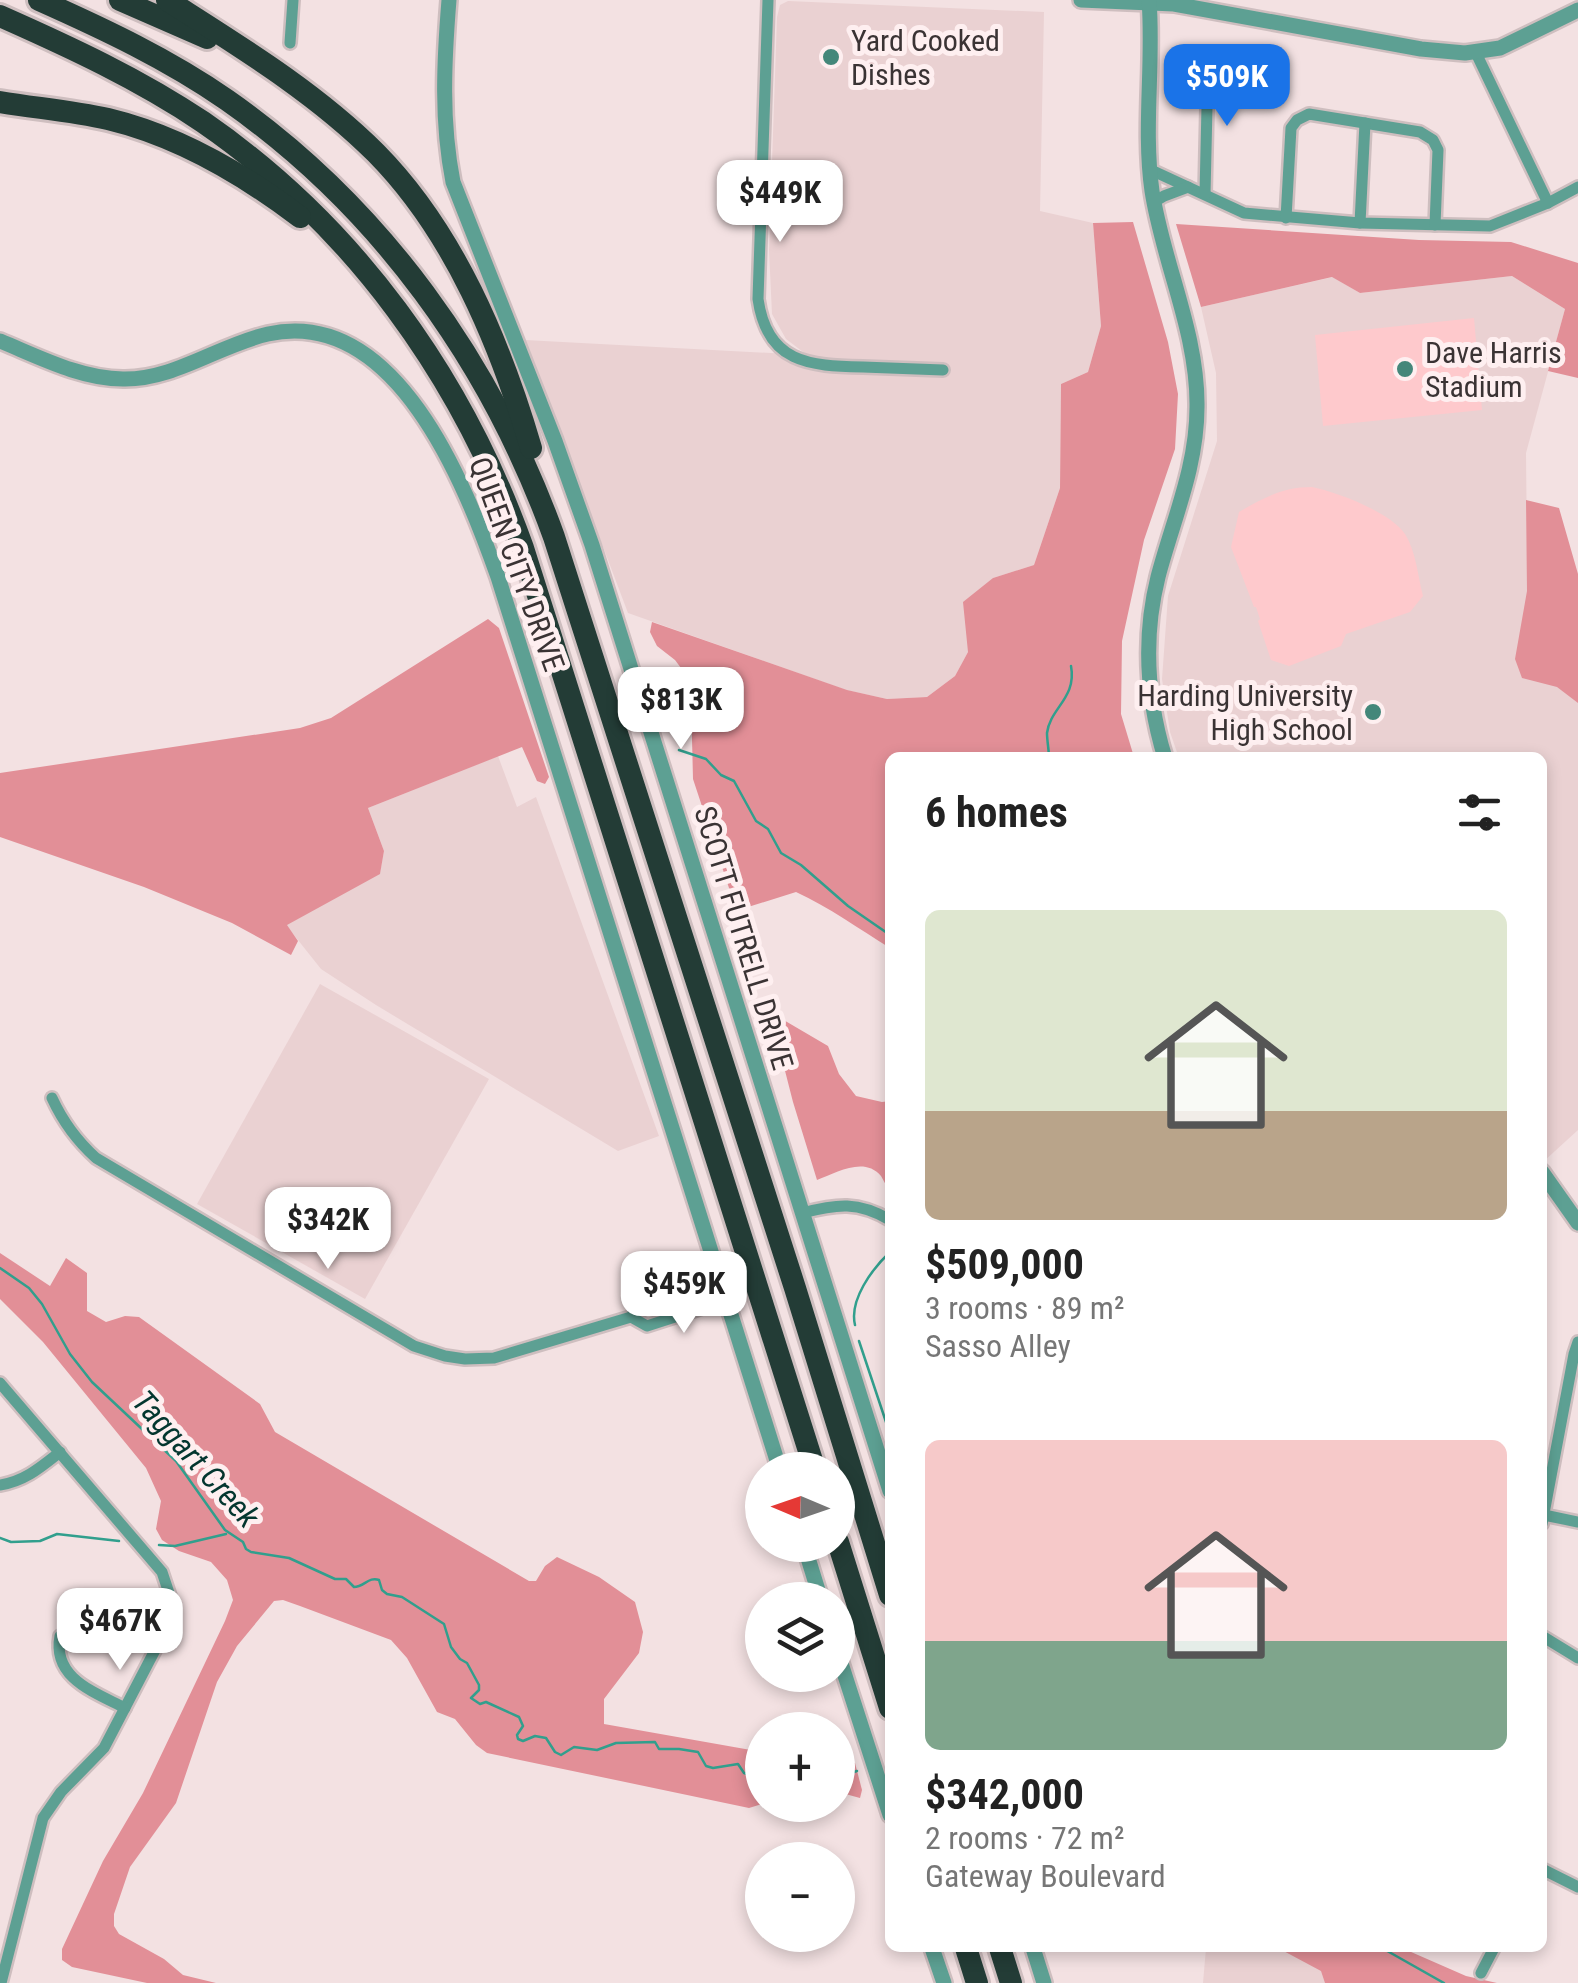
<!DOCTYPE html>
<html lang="en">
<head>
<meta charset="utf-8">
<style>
	body { margin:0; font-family:"Roboto Condensed",sans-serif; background:#f6f6f6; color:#222; height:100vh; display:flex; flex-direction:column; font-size:38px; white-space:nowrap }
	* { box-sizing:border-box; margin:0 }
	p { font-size:32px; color:#767676 }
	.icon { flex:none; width:55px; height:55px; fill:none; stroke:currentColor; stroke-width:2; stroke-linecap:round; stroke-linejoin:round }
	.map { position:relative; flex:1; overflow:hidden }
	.panel { position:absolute; left:885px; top:752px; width:662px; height:1200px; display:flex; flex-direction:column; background:#fff; border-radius:15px; box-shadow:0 5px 15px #0003 }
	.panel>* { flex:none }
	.needle { width:65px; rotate:272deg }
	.buttons { position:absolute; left:745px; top:1452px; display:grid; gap:20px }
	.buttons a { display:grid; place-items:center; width:110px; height:110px; border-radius:50%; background:#fff; box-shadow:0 5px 15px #0003; font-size:50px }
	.price { position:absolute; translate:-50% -85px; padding:0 22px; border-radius:20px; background:#fff; color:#222; font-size:32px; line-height:65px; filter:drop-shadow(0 2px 5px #0008) }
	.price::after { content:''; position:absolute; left:50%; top:60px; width:30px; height:22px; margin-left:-15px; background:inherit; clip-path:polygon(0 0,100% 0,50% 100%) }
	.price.selected { background:#1a73e8; color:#fff }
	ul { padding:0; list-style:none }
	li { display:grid; align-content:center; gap:20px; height:530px; padding:0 40px }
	li span { display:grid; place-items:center; height:310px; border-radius:15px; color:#555 }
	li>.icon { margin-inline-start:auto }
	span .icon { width:180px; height:180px; fill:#fffc; stroke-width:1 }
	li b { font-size:42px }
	h2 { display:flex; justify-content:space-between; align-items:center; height:120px; padding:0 40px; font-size:42px }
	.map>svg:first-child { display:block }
	.built { fill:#ead1d2 }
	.green { fill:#fec9cc }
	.forest { fill:#e28f97 }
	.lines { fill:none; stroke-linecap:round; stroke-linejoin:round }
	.stream { stroke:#319f8d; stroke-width:2.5 }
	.minor-casing { stroke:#cebebf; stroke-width:16 }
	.tertiary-casing { stroke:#cebebf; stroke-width:20 }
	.motorway-casing { stroke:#cebebf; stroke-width:28 }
	.minor { stroke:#5da093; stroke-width:11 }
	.tertiary { stroke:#5da093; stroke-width:15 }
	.motorway { stroke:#233c36; stroke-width:22 }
	.poi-dot { fill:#44877a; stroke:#feeff0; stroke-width:4 }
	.labels { text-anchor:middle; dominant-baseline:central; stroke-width:10; stroke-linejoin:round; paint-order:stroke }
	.poi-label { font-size:30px; fill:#3a3334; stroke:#feeff0; text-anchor:start }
	.street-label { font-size:30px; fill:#3a3334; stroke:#feeff0 }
	.water-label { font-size:32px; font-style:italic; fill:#03362f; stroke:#feeff0 }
</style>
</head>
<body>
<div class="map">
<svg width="1578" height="1983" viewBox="0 0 1578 1983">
	<rect width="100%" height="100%" fill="#f3e1e2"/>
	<g class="built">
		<path d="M788 1 1044 12 1040 211 1093 223 1101 326 1088 372 1061 384 1060 488 1034 565 993 578 968 652 955 676 927 697 887 699 846 690 628 613 525 340 807 355 786 339 772 314 769 250 777 17 780 5Z"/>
		<path d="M1512 276 1565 309 1526 453 1528 649 1578 692V1130L1543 1162 1542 758H1179L1170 732 1162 679 1168 596 1217 441 1216 373 1201 307 1333 277 1360 293Z"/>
		<path d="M498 756 517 807 536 797 659 1136 618 1151 376 1005 321 969 286 925 380 873 384 851 368 808Z"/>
		<path d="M320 984 489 1079 365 1299 197 1204Z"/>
		<path d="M1206 1948H1293L1375 1983H1203Z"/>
	</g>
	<g class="green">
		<path d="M1474 318 1482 410 1323 426 1315 335Z"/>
		<path d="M1312 487C1337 492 1390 512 1405 534 1416 551 1418 577 1423 596L1410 612 1346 634 1341 646 1289 666 1271 660 1258 621 1260 619 1256 607H1254L1231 547 1239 512C1263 498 1283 487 1312 487Z"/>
	</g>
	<g class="forest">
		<path d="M1133 222 1168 342 1178 394 1175 449 1144 540 1122 641 1121 714 1134 757 890 758V948C859 929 829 907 796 892L748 907 729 888 693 779 691 698 687 676 675 660 657 646 650 632 652 622 847 690 887 699 927 697 955 676 968 652 963 602 993 578 1034 565 1060 488 1061 384 1088 372 1101 326 1093 223Z"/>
		<path d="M1176 224 1419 240 1511 242 1578 263V378L1548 371 1565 309 1512 276 1360 293 1332 277 1201 307Z"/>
		<path d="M1526 500 1559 508 1578 574V703L1557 687 1522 678 1515 659 1527 591Z"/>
		<path d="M488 619 499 628 549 777 545 784 537 781 522 747 368 808 384 851 380 874 287 925 298 941 291 955 232 923 144 887 0 837V773L300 728 331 718Z"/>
		<path d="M770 1012 828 1046 839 1074 856 1096 882 1102 890 1101V1191C886 1186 884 1181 881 1176 864 1156 836 1173 817 1180L793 1102Z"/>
		<path d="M0 1253 50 1286 66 1258 87 1273V1311L106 1322 125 1316 139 1317 260 1404 275 1432 529 1581H536L545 1566 557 1557 599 1577 635 1602 643 1632 639 1653 604 1699V1724L762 1752V1804L749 1808 487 1753 476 1745 455 1719 437 1712 407 1658 391 1640 300 1606 283 1600 274 1601 237 1646 217 1682 176 1803 130 1867 114 1914V1926L119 1934 164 1959 183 1975 216 1983H147L72 1967 62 1960V1949L103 1861 143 1793 225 1621 233 1600 227 1580 211 1562 179 1551 162 1540 156 1529 161 1501 146 1468 43 1342 0 1299Z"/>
		<path d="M846 1761 855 1763 862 1790 860 1798 838 1792V1762Z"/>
		<path d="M1278 1948H1402L1466 1976 1497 1983H1325L1321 1971Z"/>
	</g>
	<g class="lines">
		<g class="stream">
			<path d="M679 750 706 759 721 775 734 781 756 821 768 829 781 853 801 865 848 906 890 935"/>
			<path d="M1049 758C1049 750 1047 741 1047 733 1050 708 1077 698 1071 666"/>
			<path d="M0 1268 29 1288 42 1304 70 1354 92 1382 176 1461 225 1530 243 1542 246 1549 251 1552 289 1558 335 1579H346L354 1587C364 1587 369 1576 379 1580L382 1590 387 1594 402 1597 444 1624 451 1647 460 1659 467 1663 479 1685V1690L471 1698 480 1704 486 1702 519 1717 523 1726 517 1735 518 1739 523 1741 535 1736 546 1738 555 1752 561 1755 574 1747 597 1750 616 1743 655 1742 659 1749H679L698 1752 706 1766 713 1768 738 1764 744 1773 750 1775 756 1773 762 1762"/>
			<path d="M855 1325C849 1300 872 1269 890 1252"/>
			<path d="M859 1341 887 1425"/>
			<path d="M0 1538 11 1542 40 1541 57 1534 119 1541"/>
			<path d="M159 1545 175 1546 226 1534"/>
			<path d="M838 1777 857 1771"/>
			<path d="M1382 1948 1444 1983"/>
		</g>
		<g class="minor-casing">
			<g id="minor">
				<path d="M768 0 758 299C767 363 809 366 863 367 890 368 916 369 943 370"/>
				<path d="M290 43 293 0"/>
				<path d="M1476 53 1548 203"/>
				<path d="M1184 62 1231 63"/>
				<path d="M1151 170 1244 213 1360 223 1490 226 1548 203 1578 187"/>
				<path d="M1205 194 1208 63"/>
				<path d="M1154 202 1164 196 1188 187"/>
				<path d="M1286 218 1291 128 1297 120 1309 114 1420 132 1433 140 1438 150 1435 225"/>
				<path d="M1360 223 1365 123"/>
				<path d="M52 1098C63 1122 76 1140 96 1158L414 1346 445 1356 465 1359 494 1358 631 1317 641 1300 704 1277 722 1288 709 1306 647 1326 631 1317"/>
				<path d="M802 1213C837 1204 858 1201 890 1220"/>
				<path d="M0 1383 162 1572 170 1596 171 1607 165 1631 104 1748 61 1792 43 1818 1 1983"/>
				<path d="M0 1485C25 1481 41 1467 60 1452"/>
				<path d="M1544 1515 1578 1522"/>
				<path d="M1542 1524 1574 1354 1578 1342"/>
				<path d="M60 1636C52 1678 94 1692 125 1708"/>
				<path d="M1542 1636 1578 1658"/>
				<path d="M1542 1869 1578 1887"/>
				<path d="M1481 1973 1494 1948"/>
			</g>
		</g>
		<g class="tertiary-casing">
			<g id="tertiary">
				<path d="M449 0C444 62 441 121 453 182L555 441 592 545 890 1491"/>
				<path d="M1081 0 1174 4 1421 49 1465 53 1500 48 1578 10"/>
				<path d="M1149 0C1154 63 1143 128 1152 191 1163 263 1198 333 1197 407 1197 467 1173 520 1158 577 1143 637 1147 699 1165 758"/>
				<path d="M0 341C39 357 81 379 123 379 174 380 219 345 268 334 396 306 465 484 498 577L780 1470"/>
				<path d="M1542 1172 1578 1223"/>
				<path d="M804 1545 821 1600"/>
				<path d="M838 1654 890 1815"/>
				<path d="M932 1948 944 1983"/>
				<path d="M1033 1948 1044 1983"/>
			</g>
		</g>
		<g class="motorway-casing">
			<g id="motorway">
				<path d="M39 0C104 29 168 59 227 100 380 207 491 362 554 537L795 1288 890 1595"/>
				<path d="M120 0 207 38"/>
				<path d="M167 0C239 46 315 92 376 153 454 232 500 343 531 448"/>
				<path d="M0 16C70 47 139 79 203 122 354 226 462 377 523 548L815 1470"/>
				<path d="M0 102C36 108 72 111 108 119 179 136 242 173 300 217"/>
				<path d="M838 1542 890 1708"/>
				<path d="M966 1948 977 1983"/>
				<path d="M1000 1948 1011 1983"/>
			</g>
		</g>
		<use href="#minor" class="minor"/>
		<use href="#tertiary" class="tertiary"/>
		<use href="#motorway" class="motorway"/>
	</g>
	<g class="poi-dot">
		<circle cx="831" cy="57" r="10"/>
		<circle cx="1405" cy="369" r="10"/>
		<circle cx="1373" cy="712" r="10"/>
	</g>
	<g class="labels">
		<g class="poi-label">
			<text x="851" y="40">Yard Cooked<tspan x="851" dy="34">Dishes</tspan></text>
			<text x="1425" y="352">Dave Harris<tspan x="1425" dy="34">Stadium</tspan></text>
			<text x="1353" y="695" text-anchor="end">Harding University<tspan x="1353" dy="34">High School</tspan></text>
		</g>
		<g class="street-label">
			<text transform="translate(517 564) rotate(70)">QUEEN CITY DRIVE</text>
			<text transform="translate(744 938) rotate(73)">SCOTT FUTRELL DRIVE</text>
		</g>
		<g class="water-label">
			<text transform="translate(196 1459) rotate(48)">Taggart Creek</text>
		</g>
	</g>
</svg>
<div class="buttons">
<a><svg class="needle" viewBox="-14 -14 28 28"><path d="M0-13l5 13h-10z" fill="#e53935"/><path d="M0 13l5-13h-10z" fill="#767676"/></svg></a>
<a><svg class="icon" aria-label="layers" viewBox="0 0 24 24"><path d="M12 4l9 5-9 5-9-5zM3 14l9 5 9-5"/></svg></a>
<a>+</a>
<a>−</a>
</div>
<b class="price selected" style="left:1227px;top:129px">$509K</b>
<b class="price" style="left:780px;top:245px">$449K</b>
<b class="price" style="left:681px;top:752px">$813K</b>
<b class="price" style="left:328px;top:1272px">$342K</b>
<b class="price" style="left:684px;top:1336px">$459K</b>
<b class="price" style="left:120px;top:1673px">$467K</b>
<section class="panel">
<h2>6 homes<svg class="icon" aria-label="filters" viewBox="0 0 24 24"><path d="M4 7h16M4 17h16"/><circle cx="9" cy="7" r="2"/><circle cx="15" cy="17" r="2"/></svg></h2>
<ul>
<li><span style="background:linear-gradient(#dfe7d0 65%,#b9a48a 0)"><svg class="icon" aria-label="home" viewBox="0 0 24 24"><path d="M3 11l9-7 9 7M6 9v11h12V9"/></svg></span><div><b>$509,000</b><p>3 rooms · 89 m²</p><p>Sasso Alley</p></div></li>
<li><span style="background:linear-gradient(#f6c9c9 65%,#7fa58c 0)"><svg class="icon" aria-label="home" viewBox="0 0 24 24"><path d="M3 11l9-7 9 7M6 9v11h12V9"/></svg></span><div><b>$342,000</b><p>2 rooms · 72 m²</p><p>Gateway Boulevard</p></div></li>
</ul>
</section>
</div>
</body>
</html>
